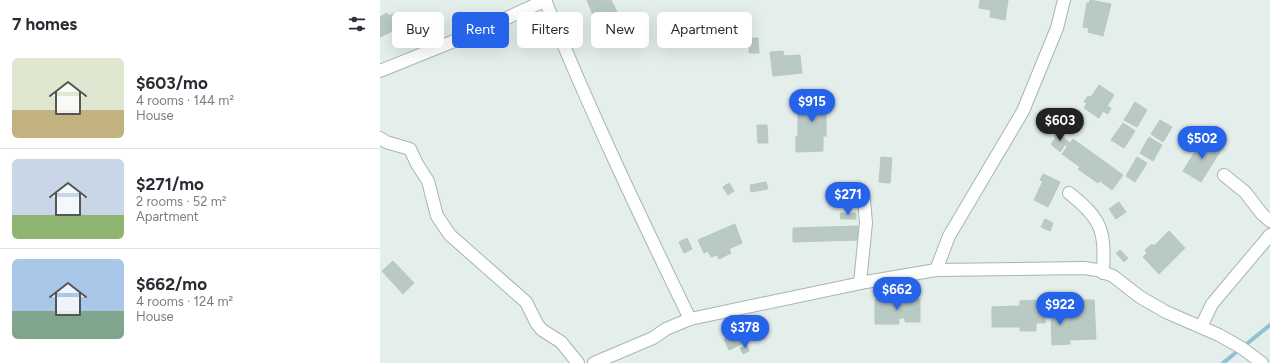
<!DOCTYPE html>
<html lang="en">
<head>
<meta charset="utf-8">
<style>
	body { margin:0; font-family:Figtree,sans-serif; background:#f7f7f7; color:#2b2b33; height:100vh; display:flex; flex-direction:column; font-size:15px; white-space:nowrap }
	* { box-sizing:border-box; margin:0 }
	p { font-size:13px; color:#7c7c81 }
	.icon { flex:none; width:22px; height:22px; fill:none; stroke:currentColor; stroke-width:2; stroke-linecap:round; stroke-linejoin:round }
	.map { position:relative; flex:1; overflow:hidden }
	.side { display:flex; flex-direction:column; background:#fff; width:380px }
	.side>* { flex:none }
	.guide { position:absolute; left:12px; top:12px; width:380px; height:36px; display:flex; gap:8px }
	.price { position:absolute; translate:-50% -34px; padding:0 9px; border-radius:14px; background:#2563eb; color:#fff; font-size:13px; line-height:26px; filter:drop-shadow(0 1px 2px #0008) }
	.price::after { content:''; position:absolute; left:50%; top:24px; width:12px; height:9px; margin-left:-6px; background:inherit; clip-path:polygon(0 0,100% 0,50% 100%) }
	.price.current { background:#222; color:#fff }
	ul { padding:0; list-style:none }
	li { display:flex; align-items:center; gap:12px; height:100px; padding:0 12px }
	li+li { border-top:1px solid #e1e1e2 }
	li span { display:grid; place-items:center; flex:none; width:112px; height:80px; border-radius:6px; color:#555 }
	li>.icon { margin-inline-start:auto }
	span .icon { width:48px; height:48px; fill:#fffc; stroke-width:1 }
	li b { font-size:17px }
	h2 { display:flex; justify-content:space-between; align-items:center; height:48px; padding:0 12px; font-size:17px }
	.chip { padding:0 14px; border-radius:6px; background:#fff; box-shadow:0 4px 16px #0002; font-size:14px; line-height:36px }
	.chip.current { background:#2563eb; color:#fff }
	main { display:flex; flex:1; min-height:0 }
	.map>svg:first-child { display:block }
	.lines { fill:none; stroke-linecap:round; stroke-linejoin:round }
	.stream { stroke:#8cc4d3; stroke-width:4 }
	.building { fill:#b9c9c3; stroke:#b7c8c2 }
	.minor-casing { stroke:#a6b6b2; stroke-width:14 }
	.minor { stroke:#fff; stroke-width:12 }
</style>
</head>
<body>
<main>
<section class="side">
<h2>7 homes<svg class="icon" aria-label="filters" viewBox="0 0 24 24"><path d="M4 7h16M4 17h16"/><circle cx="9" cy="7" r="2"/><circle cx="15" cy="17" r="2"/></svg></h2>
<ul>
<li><span style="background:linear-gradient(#dfe7d0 65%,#c2b280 0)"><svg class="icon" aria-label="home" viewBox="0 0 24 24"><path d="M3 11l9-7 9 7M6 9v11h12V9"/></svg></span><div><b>$603/mo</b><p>4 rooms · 144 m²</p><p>House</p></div></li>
<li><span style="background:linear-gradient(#c9d6e8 70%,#8fb573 0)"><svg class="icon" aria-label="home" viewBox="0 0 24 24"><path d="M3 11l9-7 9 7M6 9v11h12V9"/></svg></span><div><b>$271/mo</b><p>2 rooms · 52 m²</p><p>Apartment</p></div></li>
<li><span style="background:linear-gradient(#a9c7e8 65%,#7fa58c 0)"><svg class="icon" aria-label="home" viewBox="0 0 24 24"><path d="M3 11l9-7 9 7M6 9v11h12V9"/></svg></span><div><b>$662/mo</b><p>4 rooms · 124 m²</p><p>House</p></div></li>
</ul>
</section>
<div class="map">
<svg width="890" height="363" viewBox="0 0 890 363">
	<rect width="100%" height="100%" fill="#e4eeea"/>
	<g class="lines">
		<path class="stream" d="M843 363 890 325"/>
	</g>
	<g class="building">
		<path d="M207 0H231L240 18 218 28Z"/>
		<path d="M600 0H628L625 20 610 17 611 10 599 8Z"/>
		<path d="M710 0 731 4 723 36 708 32 709 28 703 27 707 3H709Z"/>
		<path d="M7 13 9 16 15 13 21 27 0 37V17Z"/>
		<path d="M369 38H378L379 53H369Z"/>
		<path d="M403 51 404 56 420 55 422 73 393 76 390 52Z"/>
		<path d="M719 85 734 95 727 106 731 108 728 114 723 111 719 118 704 108 707 103 704 102 708 96 711 97Z"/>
		<path d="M755 102 767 110 757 127 744 120Z"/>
		<rect x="418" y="110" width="28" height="26"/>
		<path d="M780 120 792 127 783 142 771 134Z"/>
		<path d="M743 123 755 131 744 148 731 140Z"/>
		<path d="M377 125H387L388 143H378Z"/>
		<path d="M677 132 690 143 687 146 685 145 680 152 671 144 676 137 674 136Z"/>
		<path d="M416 136H443V151L416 152Z"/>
		<path d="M769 137 782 145 773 161 760 153Z"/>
		<path d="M693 139 743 175 732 190 720 181 718 183 698 169 700 167 682 154Z"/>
		<path d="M823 139 841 150 821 182 803 171Z"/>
		<path d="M501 157 512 158 510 183 499 182Z"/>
		<path d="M757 157 767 163 755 182 746 176Z"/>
		<path d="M663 174 680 182 668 207 654 200 663 181 660 180Z"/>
		<path d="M386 182 388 189 371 192 370 185Z"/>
		<path d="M349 183 354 191 348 195 343 187Z"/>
		<path d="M739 202 746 212 736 219 729 209Z"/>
		<path d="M460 213H476V219H461Z"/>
		<path d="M665 219 673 223 670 231 661 227Z"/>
		<path d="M355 224 362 243 349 249 351 253 339 259 337 255 331 257 328 251 324 253 318 240Z"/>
		<path d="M478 226V240L413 242V228Z"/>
		<path d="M789 231 805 248 779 274 763 257 767 253 765 250 772 244 774 246Z"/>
		<path d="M307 238 312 249 304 253 299 242Z"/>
		<path d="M740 250 748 258 744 262 736 253Z"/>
		<path d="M13 261 34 283 23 294 2 271Z"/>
		<path d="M495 299H540V322H525V318H519V324H495Z"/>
		<path d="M656 300V312H665V323H656V331H640V327H612V307L640 306V301Z"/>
		<path d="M695 300H714L716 339 690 340 689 305 696 304Z"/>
		<path d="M684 305V309L688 308 690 344 672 345 671 306Z"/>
		<path d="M368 316 373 326 377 324 382 334 349 350 344 339 348 337 345 329Z"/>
		<path d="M367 345 369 351 363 354 360 348Z"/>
	</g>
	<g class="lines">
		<g class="minor-casing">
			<g id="minor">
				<path d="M165 0C209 109 259 214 310 319"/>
				<path d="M0 71 94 33 166 0"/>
				<path d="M0 138 6 142 30 149 37 164 48 181 57 216 70 235 146 302 157 324 162 330 181 342 198 363"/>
				<path d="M844 175 865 192 882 214 890 221"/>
				<path d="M689 193C723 220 725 231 723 273"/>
				<path d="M556 270 569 236 643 111 677 28 684 0"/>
				<path d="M480 283 486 223 484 200"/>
				<path d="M821 327 832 304 890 235"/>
				<path d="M214 363 273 338 286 329 310 319 486 282 556 270 704 268 717 270 733 276 760 297 786 312 839 335 862 348 882 363"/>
			</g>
		</g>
		<use href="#minor" class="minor"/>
	</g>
</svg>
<b class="price" style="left:432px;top:123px">$915</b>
<b class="price current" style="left:680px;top:142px">$603</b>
<b class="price" style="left:822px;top:160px">$502</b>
<b class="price" style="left:468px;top:216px">$271</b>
<b class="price" style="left:517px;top:311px">$662</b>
<b class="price" style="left:680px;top:326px">$922</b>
<b class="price" style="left:365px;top:349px">$378</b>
<div class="guide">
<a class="chip">Buy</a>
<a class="chip current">Rent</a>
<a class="chip">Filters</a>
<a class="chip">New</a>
<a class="chip">Apartment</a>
</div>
</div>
</main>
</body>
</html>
